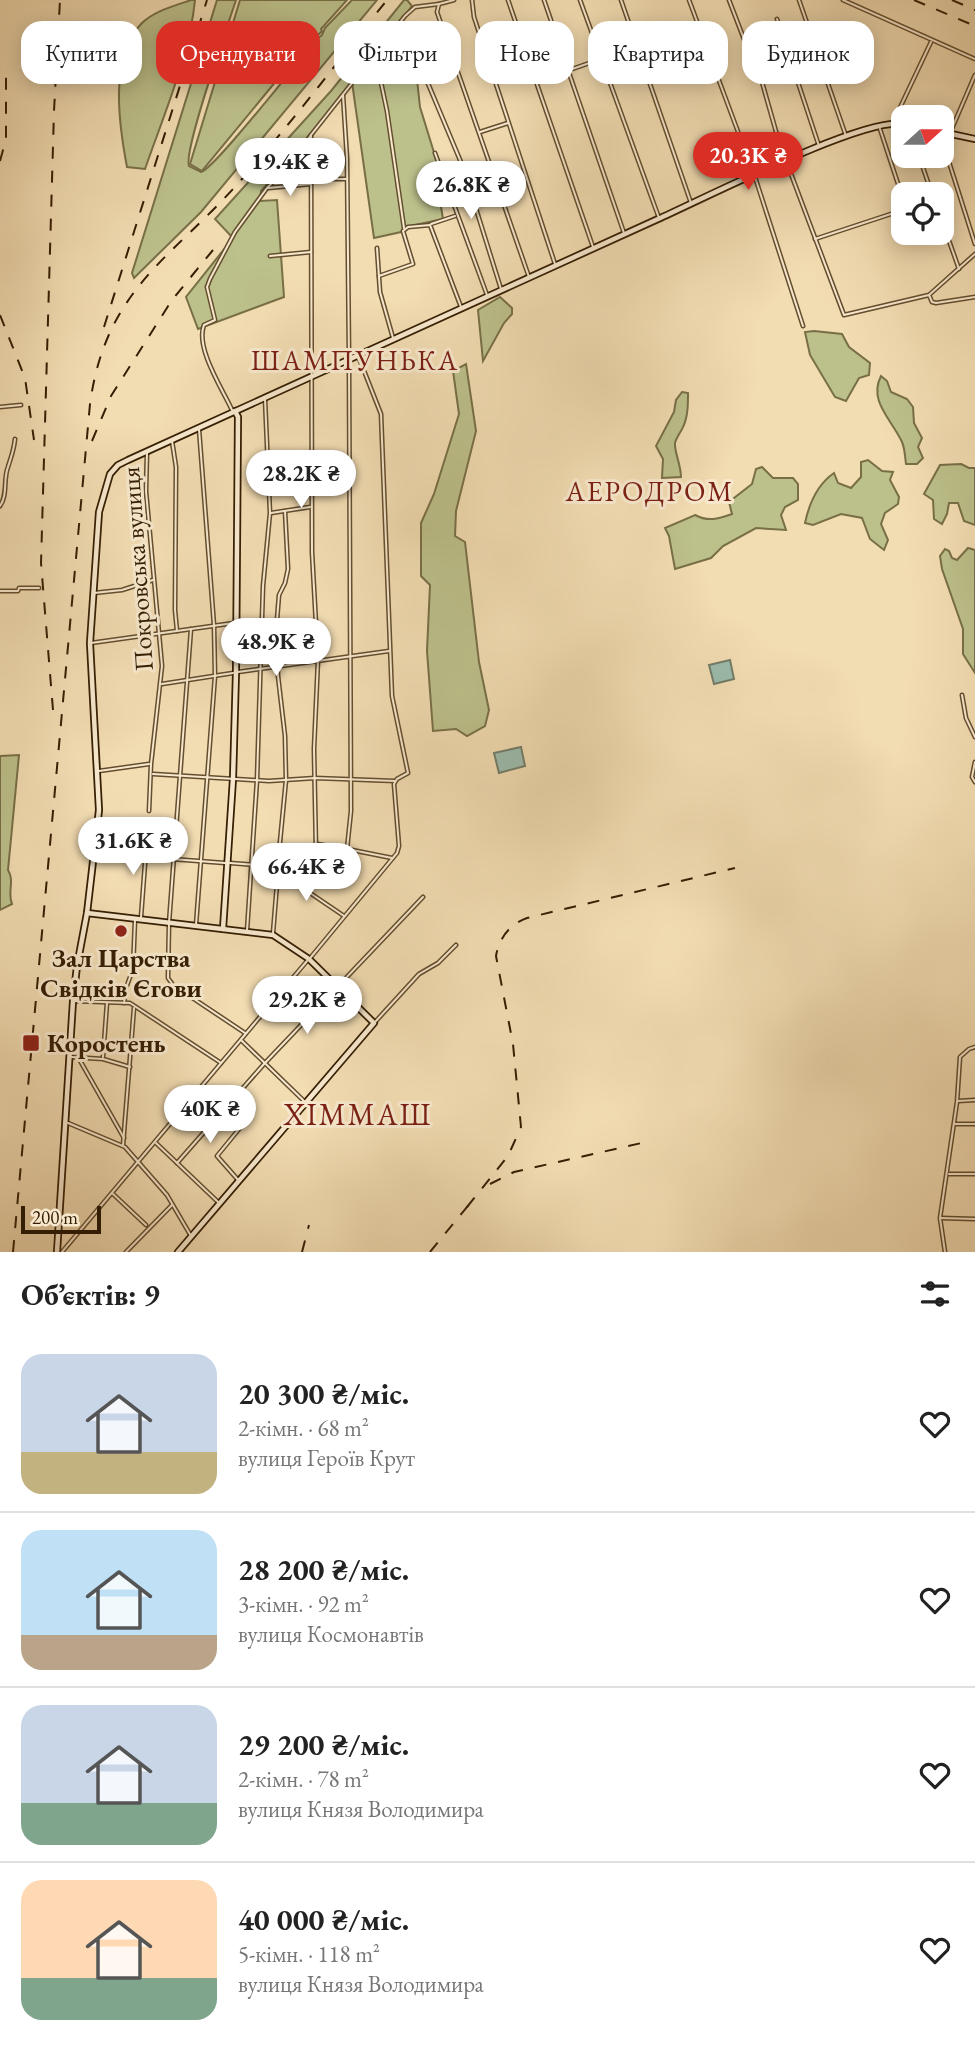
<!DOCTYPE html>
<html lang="uk">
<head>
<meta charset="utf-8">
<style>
	body { margin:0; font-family:"EB Garamond",serif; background:#f6f6f6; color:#222; height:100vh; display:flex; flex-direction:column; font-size:26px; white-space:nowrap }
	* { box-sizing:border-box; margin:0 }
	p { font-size:23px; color:#767676 }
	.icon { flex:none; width:38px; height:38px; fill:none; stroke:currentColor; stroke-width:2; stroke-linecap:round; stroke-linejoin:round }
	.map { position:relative; height:1252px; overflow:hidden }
	.details { display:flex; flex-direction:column; background:#fff; flex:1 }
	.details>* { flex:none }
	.hud { position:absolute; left:21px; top:21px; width:934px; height:63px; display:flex; gap:14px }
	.needle { width:46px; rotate:69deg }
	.fabs { position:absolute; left:891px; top:105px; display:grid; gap:14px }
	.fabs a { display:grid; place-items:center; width:63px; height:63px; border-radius:14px; background:#fff; box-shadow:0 4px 18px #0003; font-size:35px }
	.scale { position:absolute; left:21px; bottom:18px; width:80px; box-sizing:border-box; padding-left:7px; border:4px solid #351e03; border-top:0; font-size:19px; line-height:24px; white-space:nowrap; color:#351e03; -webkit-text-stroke:5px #f7e8cd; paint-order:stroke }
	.price { position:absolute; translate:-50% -60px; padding:0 16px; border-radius:24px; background:#fff; color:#222; font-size:23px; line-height:46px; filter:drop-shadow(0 2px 4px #0008) }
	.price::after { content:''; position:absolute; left:50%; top:42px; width:21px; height:16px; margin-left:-10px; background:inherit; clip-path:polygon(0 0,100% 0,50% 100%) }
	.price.selected { background:#d93025; color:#fff }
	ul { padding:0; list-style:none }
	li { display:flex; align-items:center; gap:21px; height:175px; padding:0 21px }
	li+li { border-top:2px solid #e0e0e0 }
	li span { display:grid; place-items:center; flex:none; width:196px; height:140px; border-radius:21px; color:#555 }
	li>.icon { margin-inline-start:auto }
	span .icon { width:84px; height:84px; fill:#fffc; stroke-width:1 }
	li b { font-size:30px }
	h2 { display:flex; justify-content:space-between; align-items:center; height:84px; padding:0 21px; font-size:30px }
	.tag { padding:0 24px; border-radius:21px; background:#fff; box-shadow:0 4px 18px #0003; font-size:24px; line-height:63px }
	.tag.selected { background:#d93025; color:#fff }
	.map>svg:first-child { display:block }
	.green { fill:#bcc08b; stroke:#786f47; stroke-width:2 }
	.water { fill:#9bbcad; stroke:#727d69; stroke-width:2 }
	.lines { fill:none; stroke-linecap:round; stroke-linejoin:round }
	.street-casing { stroke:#644e2f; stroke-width:5 }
	.secondary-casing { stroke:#351e03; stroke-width:8 }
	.street { stroke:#f7e8cd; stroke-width:2 }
	.secondary { stroke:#f7e8cd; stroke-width:4.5 }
	.rail { stroke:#351e03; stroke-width:2; stroke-dasharray:12 12; stroke-linecap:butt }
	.poi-dot { fill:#8f2418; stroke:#f7e8cd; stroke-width:2.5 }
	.labels { text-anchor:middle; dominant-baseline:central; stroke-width:6; stroke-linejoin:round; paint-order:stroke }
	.street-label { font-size:26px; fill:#351e03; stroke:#f7e8cd }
	.poi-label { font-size:26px; font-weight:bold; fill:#351e03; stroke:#f7e8cd }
	.neighbourhood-label { font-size:28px; letter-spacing:2px; fill:#7a1f14; stroke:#f7e8cd }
	.quarter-label { font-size:30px; letter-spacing:2px; fill:#7a1f14; stroke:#f7e8cd }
</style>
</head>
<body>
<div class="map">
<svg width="975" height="1252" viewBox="0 0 975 1252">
	<rect width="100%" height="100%" fill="#f2dcb2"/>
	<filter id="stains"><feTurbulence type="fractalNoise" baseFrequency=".00286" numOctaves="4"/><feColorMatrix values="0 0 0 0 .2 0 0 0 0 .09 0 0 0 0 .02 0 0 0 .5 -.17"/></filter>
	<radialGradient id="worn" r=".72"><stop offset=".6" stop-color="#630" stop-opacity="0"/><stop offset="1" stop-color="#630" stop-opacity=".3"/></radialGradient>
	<g class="green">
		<path d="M191 0H195C190 54 163 117 145 169L127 167C119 125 109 57 141 24 154 11 174 6 191 0Z"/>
		<path d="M217 0H236C228 25 183 151 189 166L201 172C212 170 275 90 288 75L289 69 301 52 322 35 325 28 352 0H377L201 212 134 278 132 273Z"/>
		<path d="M240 0H347L321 29 322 31 304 49H297L291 63 202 171 190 164Z"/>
		<path d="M404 0H407L412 6 392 32 416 70 420 107 440 172 433 176 435 187 438 188 443 219 406 227 401 232 374 238 352 82 290 159 261 191 260 201 277 200 284 297 198 329 186 297 233 238 215 219 331 91Z"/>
		<path d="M500 297 512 308V314L504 323 483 361 478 310Z"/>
		<path d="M814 331 842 334 849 347 870 363 869 375 859 378 846 401 835 397 810 355 805 332Z"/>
		<path d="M466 364 476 431 456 511 455 536 465 542 479 662 489 710 485 726 467 736 456 729 433 731 427 651 430 585 421 576V523L434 494 459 414 453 371Z"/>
		<path d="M881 376 887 381 891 392 907 399 913 407 914 423 922 438 918 447 923 458 917 464H906C905 457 905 449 902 442 892 420 868 401 881 376Z"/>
		<path d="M682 392 688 393C688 404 688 417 683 427 681 432 676 438 675 443 674 451 681 465 681 477L662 478 663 459 656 446 674 412 676 400Z"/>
		<path d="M868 460 882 471 893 472 890 480 899 497 898 504 885 513 881 524 888 540 884 550 870 539 862 518 841 514 813 525 805 523C809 504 818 484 834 473L838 483 851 488 861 477V462Z"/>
		<path d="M961 464 969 468H975V525L964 521 958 503H949L947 514 942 524 934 519 933 500 924 494 940 465Z"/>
		<path d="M762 467 773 478H793L798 484V500L785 507 781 515 786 530 756 528 723 546 711 558 675 569 669 536 665 528 695 515C708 522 718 519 732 514L729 502 752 484 756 469Z"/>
		<path d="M968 548 975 550V673L963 654V629L942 569 940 556 945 549 949 551 952 558 957 560Z"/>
		<path d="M19 755 8 870C15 881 7 893 12 904L0 910V756Z"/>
	</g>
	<g class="water">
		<path d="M730 660 734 679 714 684 709 665Z"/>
		<path d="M521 747 525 766 499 773 494 753Z"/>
	</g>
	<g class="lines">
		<g class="street-casing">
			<g id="street">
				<path d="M454 0 439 4 437 12 529 277"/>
				<path d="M472 0 474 17 555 264"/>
				<path d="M508 0 593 247"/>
				<path d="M544 0 624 233"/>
				<path d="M580 0 659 218"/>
				<path d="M621 0 691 203"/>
				<path d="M689 0 753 172"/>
				<path d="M729 0 747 47 754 54 779 142 844 315 929 295 975 254"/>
				<path d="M799 0 846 136"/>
				<path d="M843 0 975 59"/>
				<path d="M777 19 819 146"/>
				<path d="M391 35C404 47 409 64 424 74L463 167 501 289"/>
				<path d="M375 54 387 111 404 228"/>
				<path d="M538 81 598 60 605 61 638 49"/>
				<path d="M343 95 347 158 349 357"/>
				<path d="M896 122 897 114 931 42"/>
				<path d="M880 129 903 199"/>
				<path d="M480 132 508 123"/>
				<path d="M950 133 975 75"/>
				<path d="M942 140 975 244"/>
				<path d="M435 153 487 295"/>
				<path d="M919 156 932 194"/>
				<path d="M755 177 803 326"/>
				<path d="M313 179H346"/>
				<path d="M268 188 311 184"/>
				<path d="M942 221 959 269"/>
				<path d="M431 224 455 216"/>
				<path d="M815 239 903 210"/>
				<path d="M377 248 380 292 393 338"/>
				<path d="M270 256 311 252"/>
				<path d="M379 276 413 264 403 231 408 227 430 225 461 307"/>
				<path d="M929 295 932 302 936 303 975 297"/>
				<path d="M349 362 351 811 347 849 392 858"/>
				<path d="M0 407 21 405"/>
				<path d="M232 410C223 390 195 348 204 325L215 320 207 287 210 279 235 232 267 188 290 165 311 135 405 16 415 7 439 4"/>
				<path d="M172 441 176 467 175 610 177 631"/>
				<path d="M147 452 146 491 162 666 151 764 149 811"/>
				<path d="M0 506C8 495 3 479 8 467 11 457 14 450 15 439"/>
				<path d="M271 513 310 507"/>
				<path d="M0 591H18L19 588H39"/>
				<path d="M94 593 122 590 153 580"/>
				<path d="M191 629 169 923 168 978 173 985 245 1033"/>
				<path d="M91 643 234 623"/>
				<path d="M238 672 389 651"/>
				<path d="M162 684 233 673"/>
				<path d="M962 695 966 718 975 737"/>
				<path d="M975 762 972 777 975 782"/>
				<path d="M99 771 149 764"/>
				<path d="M153 774 269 781 315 778 395 781"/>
				<path d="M317 844 346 849"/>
				<path d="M145 857 225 863"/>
				<path d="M230 863 270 866"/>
				<path d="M279 872 344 916"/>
				<path d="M301 886 316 850 314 749 318 660 312 552 311 135"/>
				<path d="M141 917 147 837"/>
				<path d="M196 925 215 676 214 625 199 429"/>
				<path d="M247 931 257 780 263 586 270 513 265 399"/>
				<path d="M273 933 278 872 272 866 279 852 286 780 285 736 278 676 276 632 279 595 285 583 288 569 285 511"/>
				<path d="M311 957 397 853 399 846 394 784 397 779 408 773 392 696 381 414 359 358"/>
				<path d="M74 1001 130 1003 221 1063"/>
				<path d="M124 1003 126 988 133 969 135 920"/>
				<path d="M376 1021 419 974 438 963 456 945"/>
				<path d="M241 1040 305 1102"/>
				<path d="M71 1057 103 1059 130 1067"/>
				<path d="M78 1057 124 1138"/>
				<path d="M103 1057 107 1003"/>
				<path d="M958 1101 975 1100"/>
				<path d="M68 1123 125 1147 167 1195 191 1236"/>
				<path d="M955 1124H975"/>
				<path d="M156 1143 218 1202"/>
				<path d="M123 1145 134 1008"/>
				<path d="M177 1163 264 1064 423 897"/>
				<path d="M949 1174H975"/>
				<path d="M239 1181 217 1156 253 1112 239 1096"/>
				<path d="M112 1193 146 1225"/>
				<path d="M941 1218 975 1219"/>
				<path d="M62 1252 307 961"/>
				<path d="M126 1252 172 1205"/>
				<path d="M945 1252 940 1218 957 1102 960 1057 969 1049 975 1047"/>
			</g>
		</g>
		<g class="secondary-casing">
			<g id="secondary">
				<path d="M942 132 975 139"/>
				<path d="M87 913 273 935 309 959 374 1023 178 1252"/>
				<path d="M223 929 233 779 236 672 238 417 235 411"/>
				<path d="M57 1252 73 1001 77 966 87 913 99 810 90 643 99 512 110 474 118 465 128 460C305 381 481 299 658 219 703 199 864 117 903 124"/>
			</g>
		</g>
		<use href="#street" class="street"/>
		<use href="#secondary" class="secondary"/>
		<g class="rail">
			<path d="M914 0 975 26"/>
			<path d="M952 0 975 10"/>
			<path d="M0 161 6 139V73"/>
			<path d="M0 315 25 378 34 440"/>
			<path d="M104 327 207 0"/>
			<path d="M92 441 111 396 172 300 213 250"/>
			<path d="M53 710 41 563 54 111 60 0"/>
			<path d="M490 1184 514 1172 646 1142"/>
			<path d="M467 1207 508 1156 521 1127 513 1044 496 956C499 938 510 924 527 918L735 868"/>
			<path d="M13 1252 90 404C106 287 173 258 242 179 293 121 339 60 387 0"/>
			<path d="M302 1252 309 1225"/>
			<path d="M430 1252 472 1201"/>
		</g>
	</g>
	<g class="poi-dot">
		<circle cx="121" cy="931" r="7"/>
		<rect x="22" y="1034" width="18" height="18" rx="3.5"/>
	</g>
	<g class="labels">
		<g class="street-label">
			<text transform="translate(137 569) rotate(-94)">Покровська вулиця</text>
		</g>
		<g class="poi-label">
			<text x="121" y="958">Зал Царства<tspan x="121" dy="30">Свідків Єгови</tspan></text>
			<text x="47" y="1043" text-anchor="start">Коростень</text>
		</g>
		<g class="neighbourhood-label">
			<text x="355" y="360">ШАМПУНЬКА</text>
			<text x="650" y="491">АЕРОДРОМ</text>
		</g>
		<g class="quarter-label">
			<text x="358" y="1114">ХІММАШ</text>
		</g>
	</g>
	<rect width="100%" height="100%" filter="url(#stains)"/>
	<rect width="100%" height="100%" fill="url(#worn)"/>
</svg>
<div class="fabs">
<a><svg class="needle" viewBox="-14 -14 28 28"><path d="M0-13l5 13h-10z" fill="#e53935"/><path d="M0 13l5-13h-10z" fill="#767676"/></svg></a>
<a><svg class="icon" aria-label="locate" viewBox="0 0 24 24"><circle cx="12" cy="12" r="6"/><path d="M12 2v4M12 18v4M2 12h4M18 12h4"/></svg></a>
</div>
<div class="scale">200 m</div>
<b class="price selected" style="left:748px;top:192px">20.3K ₴</b>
<b class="price" style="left:290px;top:198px">19.4K ₴</b>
<b class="price" style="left:471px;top:221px">26.8K ₴</b>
<b class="price" style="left:301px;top:510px">28.2K ₴</b>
<b class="price" style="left:276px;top:678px">48.9K ₴</b>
<b class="price" style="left:133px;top:877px">31.6K ₴</b>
<b class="price" style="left:306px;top:903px">66.4K ₴</b>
<b class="price" style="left:307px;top:1036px">29.2K ₴</b>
<b class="price" style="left:210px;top:1145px">40K ₴</b>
<div class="hud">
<a class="tag">Купити</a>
<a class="tag selected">Орендувати</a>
<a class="tag">Фільтри</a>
<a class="tag">Нове</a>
<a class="tag">Квартира</a>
<a class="tag">Будинок</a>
</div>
</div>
<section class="details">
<h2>Об’єктів: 9<svg class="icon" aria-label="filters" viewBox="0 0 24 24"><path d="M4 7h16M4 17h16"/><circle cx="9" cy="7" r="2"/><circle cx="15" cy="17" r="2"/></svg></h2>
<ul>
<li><span style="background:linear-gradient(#c9d6e8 70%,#c2b280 0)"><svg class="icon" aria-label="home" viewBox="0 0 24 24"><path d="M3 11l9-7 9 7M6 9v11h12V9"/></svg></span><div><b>20 300 ₴/міс.</b><p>2-кімн. · 68 m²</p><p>вулиця Героїв Крут</p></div><svg class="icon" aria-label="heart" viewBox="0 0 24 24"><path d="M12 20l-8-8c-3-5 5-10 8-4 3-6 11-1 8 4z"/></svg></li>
<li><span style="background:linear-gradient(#bfe0f5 75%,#b9a48a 0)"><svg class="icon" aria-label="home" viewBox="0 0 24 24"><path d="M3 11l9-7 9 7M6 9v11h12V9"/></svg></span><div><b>28 200 ₴/міс.</b><p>3-кімн. · 92 m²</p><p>вулиця Космонавтів</p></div><svg class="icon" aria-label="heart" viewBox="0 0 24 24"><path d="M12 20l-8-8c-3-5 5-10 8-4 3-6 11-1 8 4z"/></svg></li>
<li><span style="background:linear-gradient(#c9d6e8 70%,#7fa58c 0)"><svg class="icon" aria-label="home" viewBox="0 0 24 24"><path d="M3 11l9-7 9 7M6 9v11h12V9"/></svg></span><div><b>29 200 ₴/міс.</b><p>2-кімн. · 78 m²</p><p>вулиця Князя Володимира</p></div><svg class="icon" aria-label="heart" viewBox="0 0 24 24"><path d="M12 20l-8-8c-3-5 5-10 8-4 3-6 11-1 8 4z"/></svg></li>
<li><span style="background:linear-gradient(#ffd9b3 70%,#7fa58c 0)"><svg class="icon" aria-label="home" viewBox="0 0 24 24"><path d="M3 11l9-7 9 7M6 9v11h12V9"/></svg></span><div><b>40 000 ₴/міс.</b><p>5-кімн. · 118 m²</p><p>вулиця Князя Володимира</p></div><svg class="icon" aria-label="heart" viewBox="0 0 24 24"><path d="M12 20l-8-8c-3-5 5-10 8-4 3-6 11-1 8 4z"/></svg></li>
</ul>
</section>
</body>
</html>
